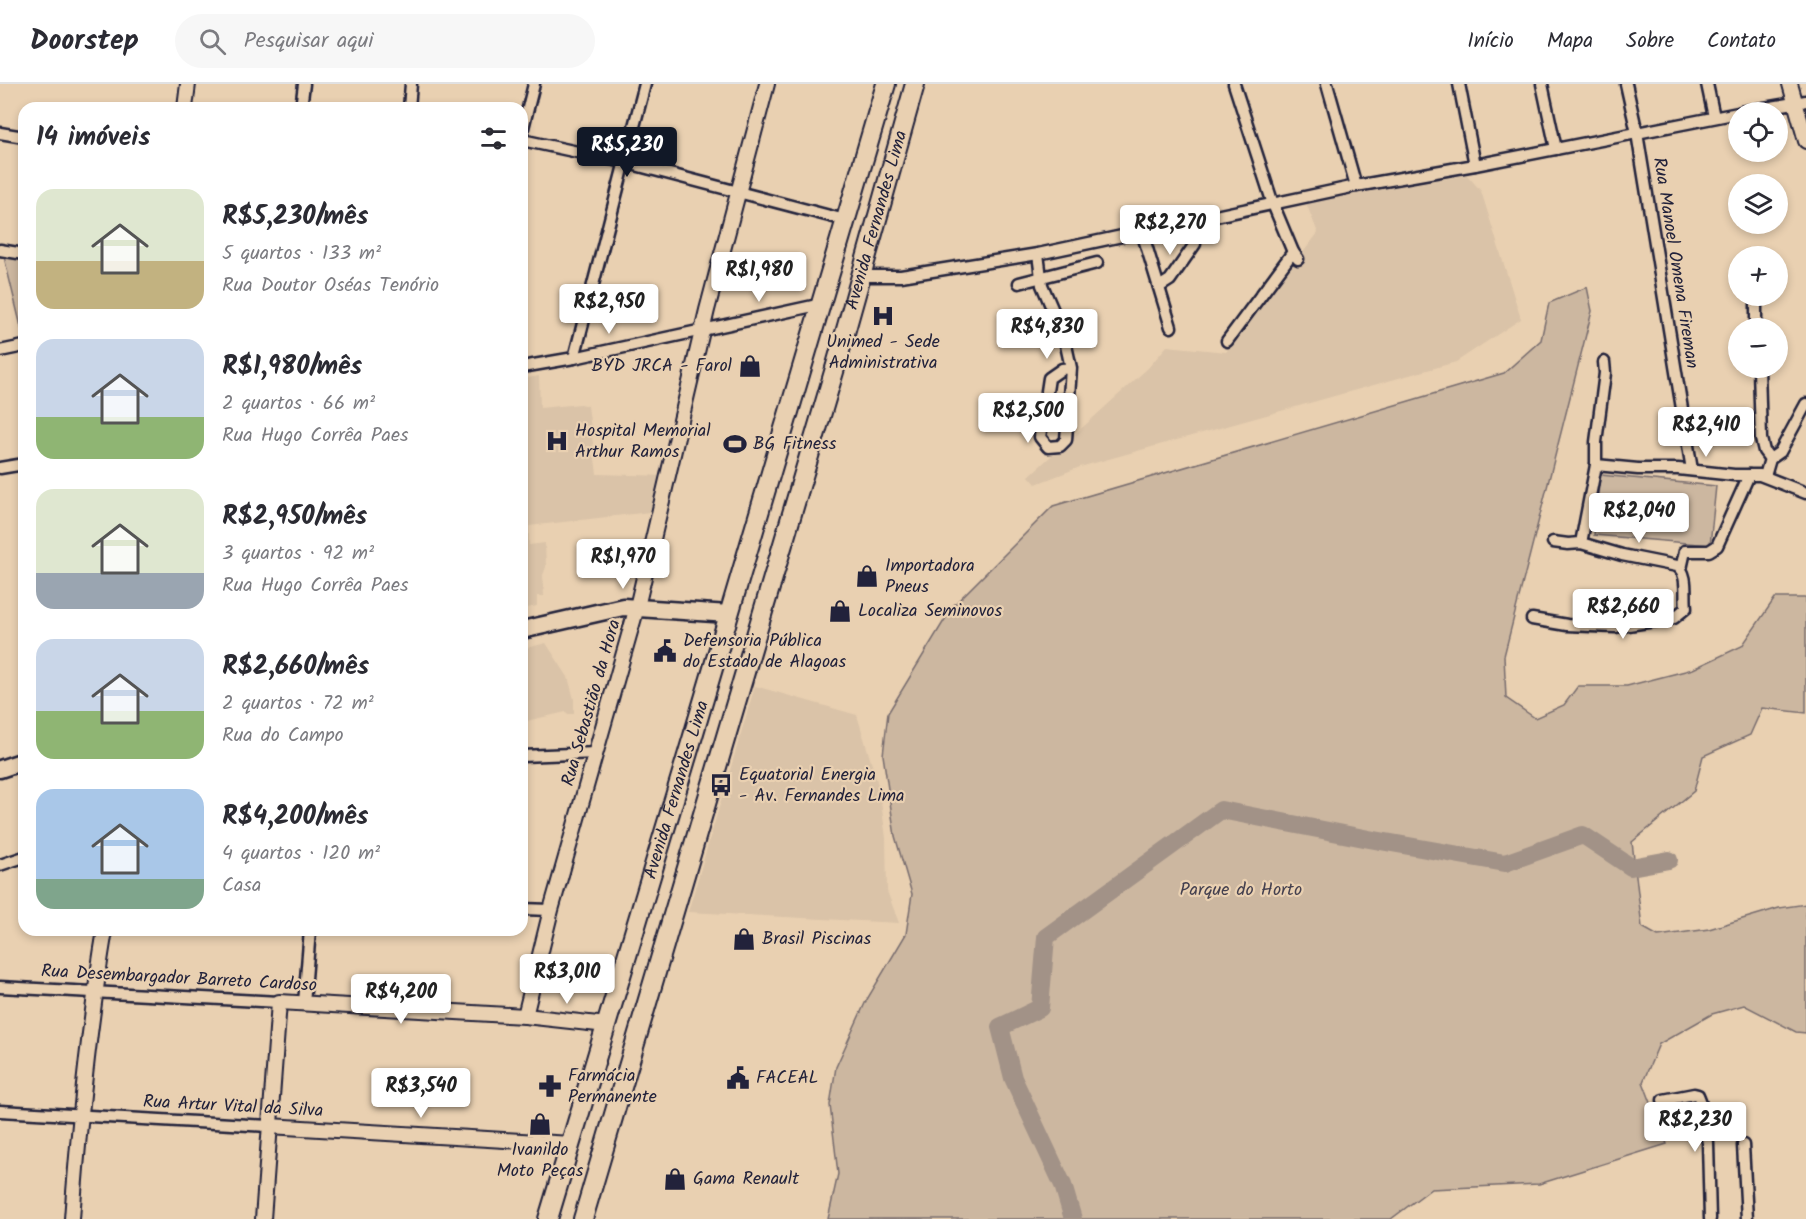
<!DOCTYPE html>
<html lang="pt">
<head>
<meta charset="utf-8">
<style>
	body { margin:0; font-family:Kalam,sans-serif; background:#f7f7f7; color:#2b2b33; height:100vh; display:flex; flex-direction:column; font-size:22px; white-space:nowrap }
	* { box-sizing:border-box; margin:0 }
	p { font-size:20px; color:#7c7c81 }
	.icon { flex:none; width:33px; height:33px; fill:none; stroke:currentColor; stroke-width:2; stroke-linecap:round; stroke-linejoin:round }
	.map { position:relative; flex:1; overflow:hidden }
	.side { position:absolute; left:18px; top:18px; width:510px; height:834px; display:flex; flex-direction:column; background:#fff; border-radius:18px; box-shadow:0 3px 9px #0003 }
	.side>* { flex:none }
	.fabs { position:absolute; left:1728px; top:18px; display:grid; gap:12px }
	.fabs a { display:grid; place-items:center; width:60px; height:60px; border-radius:50%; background:#fff; box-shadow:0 3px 9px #0003; font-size:30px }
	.price { position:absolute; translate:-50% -51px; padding:0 14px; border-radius:6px; background:#fff; color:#222; font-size:20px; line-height:39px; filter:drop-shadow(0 2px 3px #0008) }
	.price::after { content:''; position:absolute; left:50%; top:36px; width:18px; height:14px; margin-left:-9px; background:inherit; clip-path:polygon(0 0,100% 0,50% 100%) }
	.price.selected { background:#111827; color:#fff }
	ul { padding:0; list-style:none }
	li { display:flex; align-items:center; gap:18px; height:150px; padding:0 18px }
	li span { display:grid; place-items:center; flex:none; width:168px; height:120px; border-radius:18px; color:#555 }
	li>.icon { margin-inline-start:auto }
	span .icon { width:72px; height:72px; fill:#fffc; stroke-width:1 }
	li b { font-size:26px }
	h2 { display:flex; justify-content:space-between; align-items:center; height:72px; padding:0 18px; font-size:26px }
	header { display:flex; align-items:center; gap:36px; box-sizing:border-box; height:84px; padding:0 30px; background:#fff; border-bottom:2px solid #e1e1e2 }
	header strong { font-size:28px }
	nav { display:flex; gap:33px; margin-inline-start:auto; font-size:21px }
	.search { width:420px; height:54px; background:#f7f7f7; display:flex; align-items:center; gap:15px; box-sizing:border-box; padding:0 21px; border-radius:33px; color:#7c7c81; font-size:22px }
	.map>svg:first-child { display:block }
	.built { fill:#dac3a8 }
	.green { fill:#ccb7a0; stroke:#776c6e; stroke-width:1.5 }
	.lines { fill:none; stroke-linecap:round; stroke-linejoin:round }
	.river { stroke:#a29287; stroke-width:18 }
	.minor-casing { stroke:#22223b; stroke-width:15 }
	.tertiary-casing { stroke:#22223b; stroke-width:18 }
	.secondary-casing { stroke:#22223b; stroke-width:21 }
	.trunk-casing { stroke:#22223b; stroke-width:22 }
	.minor { stroke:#e9d0b1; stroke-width:10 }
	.tertiary { stroke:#e9d0b1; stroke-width:14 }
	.secondary { stroke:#e9d0b1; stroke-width:16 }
	.trunk { stroke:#e9d0b1; stroke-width:18 }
	.labels { text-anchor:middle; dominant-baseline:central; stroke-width:4.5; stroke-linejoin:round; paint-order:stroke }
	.street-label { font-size:18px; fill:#22223b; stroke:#e9d0b1 }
	.poi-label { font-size:18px; fill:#22223b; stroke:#e9d0b1; text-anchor:start }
	.park-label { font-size:18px; fill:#44404f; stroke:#e9d0b1 }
</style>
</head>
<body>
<header>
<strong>Doorstep</strong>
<div class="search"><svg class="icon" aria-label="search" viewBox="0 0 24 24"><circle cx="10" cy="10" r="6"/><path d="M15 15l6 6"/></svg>Pesquisar aqui</div>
<nav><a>Início</a><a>Mapa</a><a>Sobre</a><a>Contato</a></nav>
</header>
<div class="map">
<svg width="1806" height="1135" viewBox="0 0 1806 1135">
	<rect width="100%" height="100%" fill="#e9d0b1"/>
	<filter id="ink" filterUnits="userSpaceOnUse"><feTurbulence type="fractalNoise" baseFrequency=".0167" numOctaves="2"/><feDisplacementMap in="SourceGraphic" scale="12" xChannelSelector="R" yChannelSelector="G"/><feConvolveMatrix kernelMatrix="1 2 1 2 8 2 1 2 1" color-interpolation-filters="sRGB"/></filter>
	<g filter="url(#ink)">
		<g class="built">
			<path d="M1467 91 1481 107 1521 235 1456 278 1080 383 1036 400 1029 392 1148 284 1167 262 1226 268 1318 149 1306 119 1352 110Z"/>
			<path d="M539 292 540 324 580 320 588 322 597 390 668 392 650 428 529 442V461L545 459 546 483 543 491 544 512H537V522L522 525V295Z"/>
			<path d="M546 559 568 593 574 615V630H568L566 628 522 638V565Z"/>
			<path d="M755 602 857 631 879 704 886 754 887 807 899 839 688 828Z"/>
		</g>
		<g class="green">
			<path d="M4 173 24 175V255Z"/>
			<path d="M1587 203 1592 227 1504 572 1506 614 1535 634 1564 621 1578 602H1627L1693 585 1742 562 1775 514H1806V629L1762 624 1750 651 1703 672 1694 707 1632 758 1642 843 1658 852 1709 845 1779 824 1806 820V949L1796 948 1744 921 1712 930 1659 960 1643 998 1667 1060 1539 1100 1431 1105 1391 1135H828L838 1090 830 1021 836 983 866 917 906 850 912 810 895 752 883 671 888 629 953 522 1053 422 1504 289 1541 256 1549 219Z"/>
			<path d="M1600 391 1716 402 1710 461 1594 451Z"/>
		</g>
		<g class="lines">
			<path class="river" d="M1073 1135 1063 1101 1013 994 1000 943 1040 924 1046 853 1221 726 1369 755 1505 779 1583 751 1631 783 1669 776"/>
			<g class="minor-casing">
				<g id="minor">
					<path d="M1234 0 1273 120 1293 168 1298 175"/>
					<path d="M1327 0 1356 102"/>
					<path d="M1459 0 1475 81"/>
					<path d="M1542 0 1556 65"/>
					<path d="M1626 0 1637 49 1692 386"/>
					<path d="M1707 0 1714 33"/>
					<path d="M301 24 304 0"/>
					<path d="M409 24 411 0"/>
					<path d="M1741 28 1806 17"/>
					<path d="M522 48 534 0"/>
					<path d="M0 49 24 53"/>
					<path d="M522 56 624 78 845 136"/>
					<path d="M1142 148 1171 243"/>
					<path d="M0 166 24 170"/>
					<path d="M1038 170 1042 201 1064 252 1071 284 1066 356 1060 362 1048 363 1040 353 1049 294 1062 285 1071 284"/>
					<path d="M861 192H901L1038 170 1356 102 1475 81 1738 29"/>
					<path d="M1019 199 1097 179"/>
					<path d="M1159 203 1170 196 1195 160"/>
					<path d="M1756 220V244"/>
					<path d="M1227 257 1293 168"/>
					<path d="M0 267 24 262"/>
					<path d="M574 274 645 0"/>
					<path d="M522 283 574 274 822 220"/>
					<path d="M1759 284 1761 355 1764 367 1770 375"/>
					<path d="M1596 381 1638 385H1678L1734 391H1760L1806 409"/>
					<path d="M0 384 24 380"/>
					<path d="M1765 392 1770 375 1780 368 1806 320"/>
					<path d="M1581 459 1596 381V358L1605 289 1604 278"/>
					<path d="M1681 485 1685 467H1709L1717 462 1749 391"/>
					<path d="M1532 535 1567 541 1615 543 1674 534 1686 524C1684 510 1689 490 1677 482L1622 471 1581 459 1568 460 1553 458"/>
					<path d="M522 672 596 669"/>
					<path d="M0 781 24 773"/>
					<path d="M522 825 551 826"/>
					<path d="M0 903 279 918"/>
					<path d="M304 919 310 846"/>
					<path d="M1663 1016 1694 1010 1698 1011 1700 1016 1708 1059 1710 1135"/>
					<path d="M0 1027 269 1042"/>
					<path d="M1743 1061 1747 1135"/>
				</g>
			</g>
			<g class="tertiary-casing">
				<g id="tertiary">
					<path d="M1790 0 1806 57"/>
					<path d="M185 24 188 0"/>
					<path d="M525 932 551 826 637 523 707 226 767 0"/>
					<path d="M269 1042 571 1060"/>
					<path d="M72 1135C79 1038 89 942 105 846"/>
					<path d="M263 1135 279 918 525 932 607 941"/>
				</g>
			</g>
			<g class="secondary-casing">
				<g id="secondary">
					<path d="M522 546 623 523 729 530"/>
					<path d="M0 685 24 677"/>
				</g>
			</g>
			<g class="trunk-casing">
				<g id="trunk">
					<path id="s1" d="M548 1135 693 652 886 0"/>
					<path id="s2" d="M583 1135 836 281 915 0"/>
				</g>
			</g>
			<use href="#minor" class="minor"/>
			<use href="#tertiary" class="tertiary"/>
			<use href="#secondary" class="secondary"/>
			<use href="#trunk" class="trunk"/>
		</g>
	</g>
	<defs>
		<g id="hospital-bare" transform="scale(1.8)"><path d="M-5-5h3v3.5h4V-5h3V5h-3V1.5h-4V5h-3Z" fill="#22223b" stroke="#e9d0b1" stroke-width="2.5" paint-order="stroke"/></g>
		<g id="shop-bare" transform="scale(1.8)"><path d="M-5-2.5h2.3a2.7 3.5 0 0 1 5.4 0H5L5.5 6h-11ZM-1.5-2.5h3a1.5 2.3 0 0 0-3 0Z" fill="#22223b" stroke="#e9d0b1" stroke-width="2.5" paint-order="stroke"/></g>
		<g id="stadium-bare" transform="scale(1.8)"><path d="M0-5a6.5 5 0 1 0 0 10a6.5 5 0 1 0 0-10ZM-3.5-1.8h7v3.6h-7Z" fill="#22223b" stroke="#e9d0b1" stroke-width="2.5" paint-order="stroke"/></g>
		<g id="civic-bare" transform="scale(1.8)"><path d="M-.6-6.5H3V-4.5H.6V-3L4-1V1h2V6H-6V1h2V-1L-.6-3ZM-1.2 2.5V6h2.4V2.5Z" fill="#22223b" stroke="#e9d0b1" stroke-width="2.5" paint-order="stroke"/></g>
		<g id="bus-bare" transform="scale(1.8)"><path d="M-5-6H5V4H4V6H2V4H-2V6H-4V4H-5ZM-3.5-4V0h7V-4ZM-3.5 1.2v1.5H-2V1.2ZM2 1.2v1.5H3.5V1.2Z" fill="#22223b" stroke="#e9d0b1" stroke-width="2.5" paint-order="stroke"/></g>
		<g id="pharmacy-bare" transform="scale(1.8)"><path d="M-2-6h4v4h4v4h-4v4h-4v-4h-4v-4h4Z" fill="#22223b" stroke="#e9d0b1" stroke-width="2.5" paint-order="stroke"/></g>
	</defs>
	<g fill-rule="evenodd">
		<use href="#hospital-bare" x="883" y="232"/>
		<use href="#shop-bare" x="750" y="282"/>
		<use href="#hospital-bare" x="557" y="357"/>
		<use href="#stadium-bare" x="735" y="360"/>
		<use href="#shop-bare" x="867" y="492"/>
		<use href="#shop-bare" x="840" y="527"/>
		<use href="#civic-bare" x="665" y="567"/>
		<use href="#bus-bare" x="721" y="701"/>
		<use href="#shop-bare" x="744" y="855"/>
		<use href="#civic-bare" x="738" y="994"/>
		<use href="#pharmacy-bare" x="550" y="1002"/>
		<use href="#shop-bare" x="540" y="1040"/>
		<use href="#shop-bare" x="675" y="1095"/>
	</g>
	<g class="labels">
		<g class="street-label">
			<text stroke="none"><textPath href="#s2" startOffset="1041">Avenida Fernandes Lima</textPath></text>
			<text transform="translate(1675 179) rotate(81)">Rua Manoel Omena Fireman</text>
			<text transform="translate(592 619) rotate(-74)">Rua Sebastião da Hora</text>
			<text stroke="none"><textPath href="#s1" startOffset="448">Avenida Fernandes Lima</textPath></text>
			<text transform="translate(179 895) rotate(3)">Rua Desembargador Barreto Cardoso</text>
			<text transform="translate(233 1023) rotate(3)">Rua Artur Vital da Silva</text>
		</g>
		<g class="poi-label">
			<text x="883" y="258" text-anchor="middle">Unimed - Sede<tspan x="883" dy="21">Administrativa</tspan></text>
			<text x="732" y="282" text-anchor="end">BYD JRCA - Farol</text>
			<text x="575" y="347">Hospital Memorial<tspan x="575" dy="21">Arthur Ramos</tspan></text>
			<text x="753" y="360">BG Fitness</text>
			<text x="885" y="482">Importadora<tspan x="885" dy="21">Pneus</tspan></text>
			<text x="858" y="527">Localiza Seminovos</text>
			<text x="683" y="557">Defensoria Pública<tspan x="683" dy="21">do Estado de Alagoas</tspan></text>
			<text x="739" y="691">Equatorial Energia<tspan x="739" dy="21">- Av. Fernandes Lima</tspan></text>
			<text x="762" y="855">Brasil Piscinas</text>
			<text x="568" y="992">Farmácia<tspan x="568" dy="21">Permanente</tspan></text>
			<text x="756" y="994">FACEAL</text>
			<text x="540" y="1066" text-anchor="middle">Ivanildo<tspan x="540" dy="21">Moto Peças</tspan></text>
			<text x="693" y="1095">Gama Renault</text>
		</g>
		<g class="park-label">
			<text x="1241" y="806">Parque do Horto</text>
		</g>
	</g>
</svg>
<div class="fabs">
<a><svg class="icon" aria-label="locate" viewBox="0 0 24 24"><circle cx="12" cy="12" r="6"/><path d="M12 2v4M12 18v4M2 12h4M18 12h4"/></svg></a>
<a><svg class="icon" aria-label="layers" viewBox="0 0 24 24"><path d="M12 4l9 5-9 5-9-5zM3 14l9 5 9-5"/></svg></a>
<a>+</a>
<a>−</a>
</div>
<b class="price selected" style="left:627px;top:94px">R$5,230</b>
<b class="price" style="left:1170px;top:172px">R$2,270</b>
<b class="price" style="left:759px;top:219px">R$1,980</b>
<b class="price" style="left:609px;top:251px">R$2,950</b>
<b class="price" style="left:1047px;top:276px">R$4,830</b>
<b class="price" style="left:1028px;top:360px">R$2,500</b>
<b class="price" style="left:1706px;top:374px">R$2,410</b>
<b class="price" style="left:1639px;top:460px">R$2,040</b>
<b class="price" style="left:623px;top:506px">R$1,970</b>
<b class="price" style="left:1623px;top:556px">R$2,660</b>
<b class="price" style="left:567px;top:921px">R$3,010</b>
<b class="price" style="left:401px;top:941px">R$4,200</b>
<b class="price" style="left:421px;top:1035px">R$3,540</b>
<b class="price" style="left:1695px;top:1069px">R$2,230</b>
<section class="side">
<h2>14 imóveis<svg class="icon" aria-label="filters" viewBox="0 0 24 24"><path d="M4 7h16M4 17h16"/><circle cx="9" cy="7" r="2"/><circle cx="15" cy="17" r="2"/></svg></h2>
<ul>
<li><span style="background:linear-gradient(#dfe7d0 60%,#c2b280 0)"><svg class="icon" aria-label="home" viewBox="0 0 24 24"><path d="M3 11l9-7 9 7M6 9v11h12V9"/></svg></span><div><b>R$5,230/mês</b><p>5 quartos · 133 m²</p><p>Rua Doutor Oséas Tenório</p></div></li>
<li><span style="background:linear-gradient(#c9d6e8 65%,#8fb573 0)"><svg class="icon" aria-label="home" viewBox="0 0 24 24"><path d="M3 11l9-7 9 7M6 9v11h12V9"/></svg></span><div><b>R$1,980/mês</b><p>2 quartos · 66 m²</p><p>Rua Hugo Corrêa Paes</p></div></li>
<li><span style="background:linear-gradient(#dfe7d0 70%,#9aa5b1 0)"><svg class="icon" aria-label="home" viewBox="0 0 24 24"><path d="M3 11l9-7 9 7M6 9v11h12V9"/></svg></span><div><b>R$2,950/mês</b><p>3 quartos · 92 m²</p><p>Rua Hugo Corrêa Paes</p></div></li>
<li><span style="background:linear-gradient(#c9d6e8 60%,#8fb573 0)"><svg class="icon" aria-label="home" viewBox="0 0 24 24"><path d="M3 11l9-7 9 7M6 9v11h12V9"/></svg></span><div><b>R$2,660/mês</b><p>2 quartos · 72 m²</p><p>Rua do Campo</p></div></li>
<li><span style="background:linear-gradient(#a9c7e8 75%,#7fa58c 0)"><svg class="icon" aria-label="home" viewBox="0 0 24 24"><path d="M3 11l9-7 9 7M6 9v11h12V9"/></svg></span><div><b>R$4,200/mês</b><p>4 quartos · 120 m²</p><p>Casa</p></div></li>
</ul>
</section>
</div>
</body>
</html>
